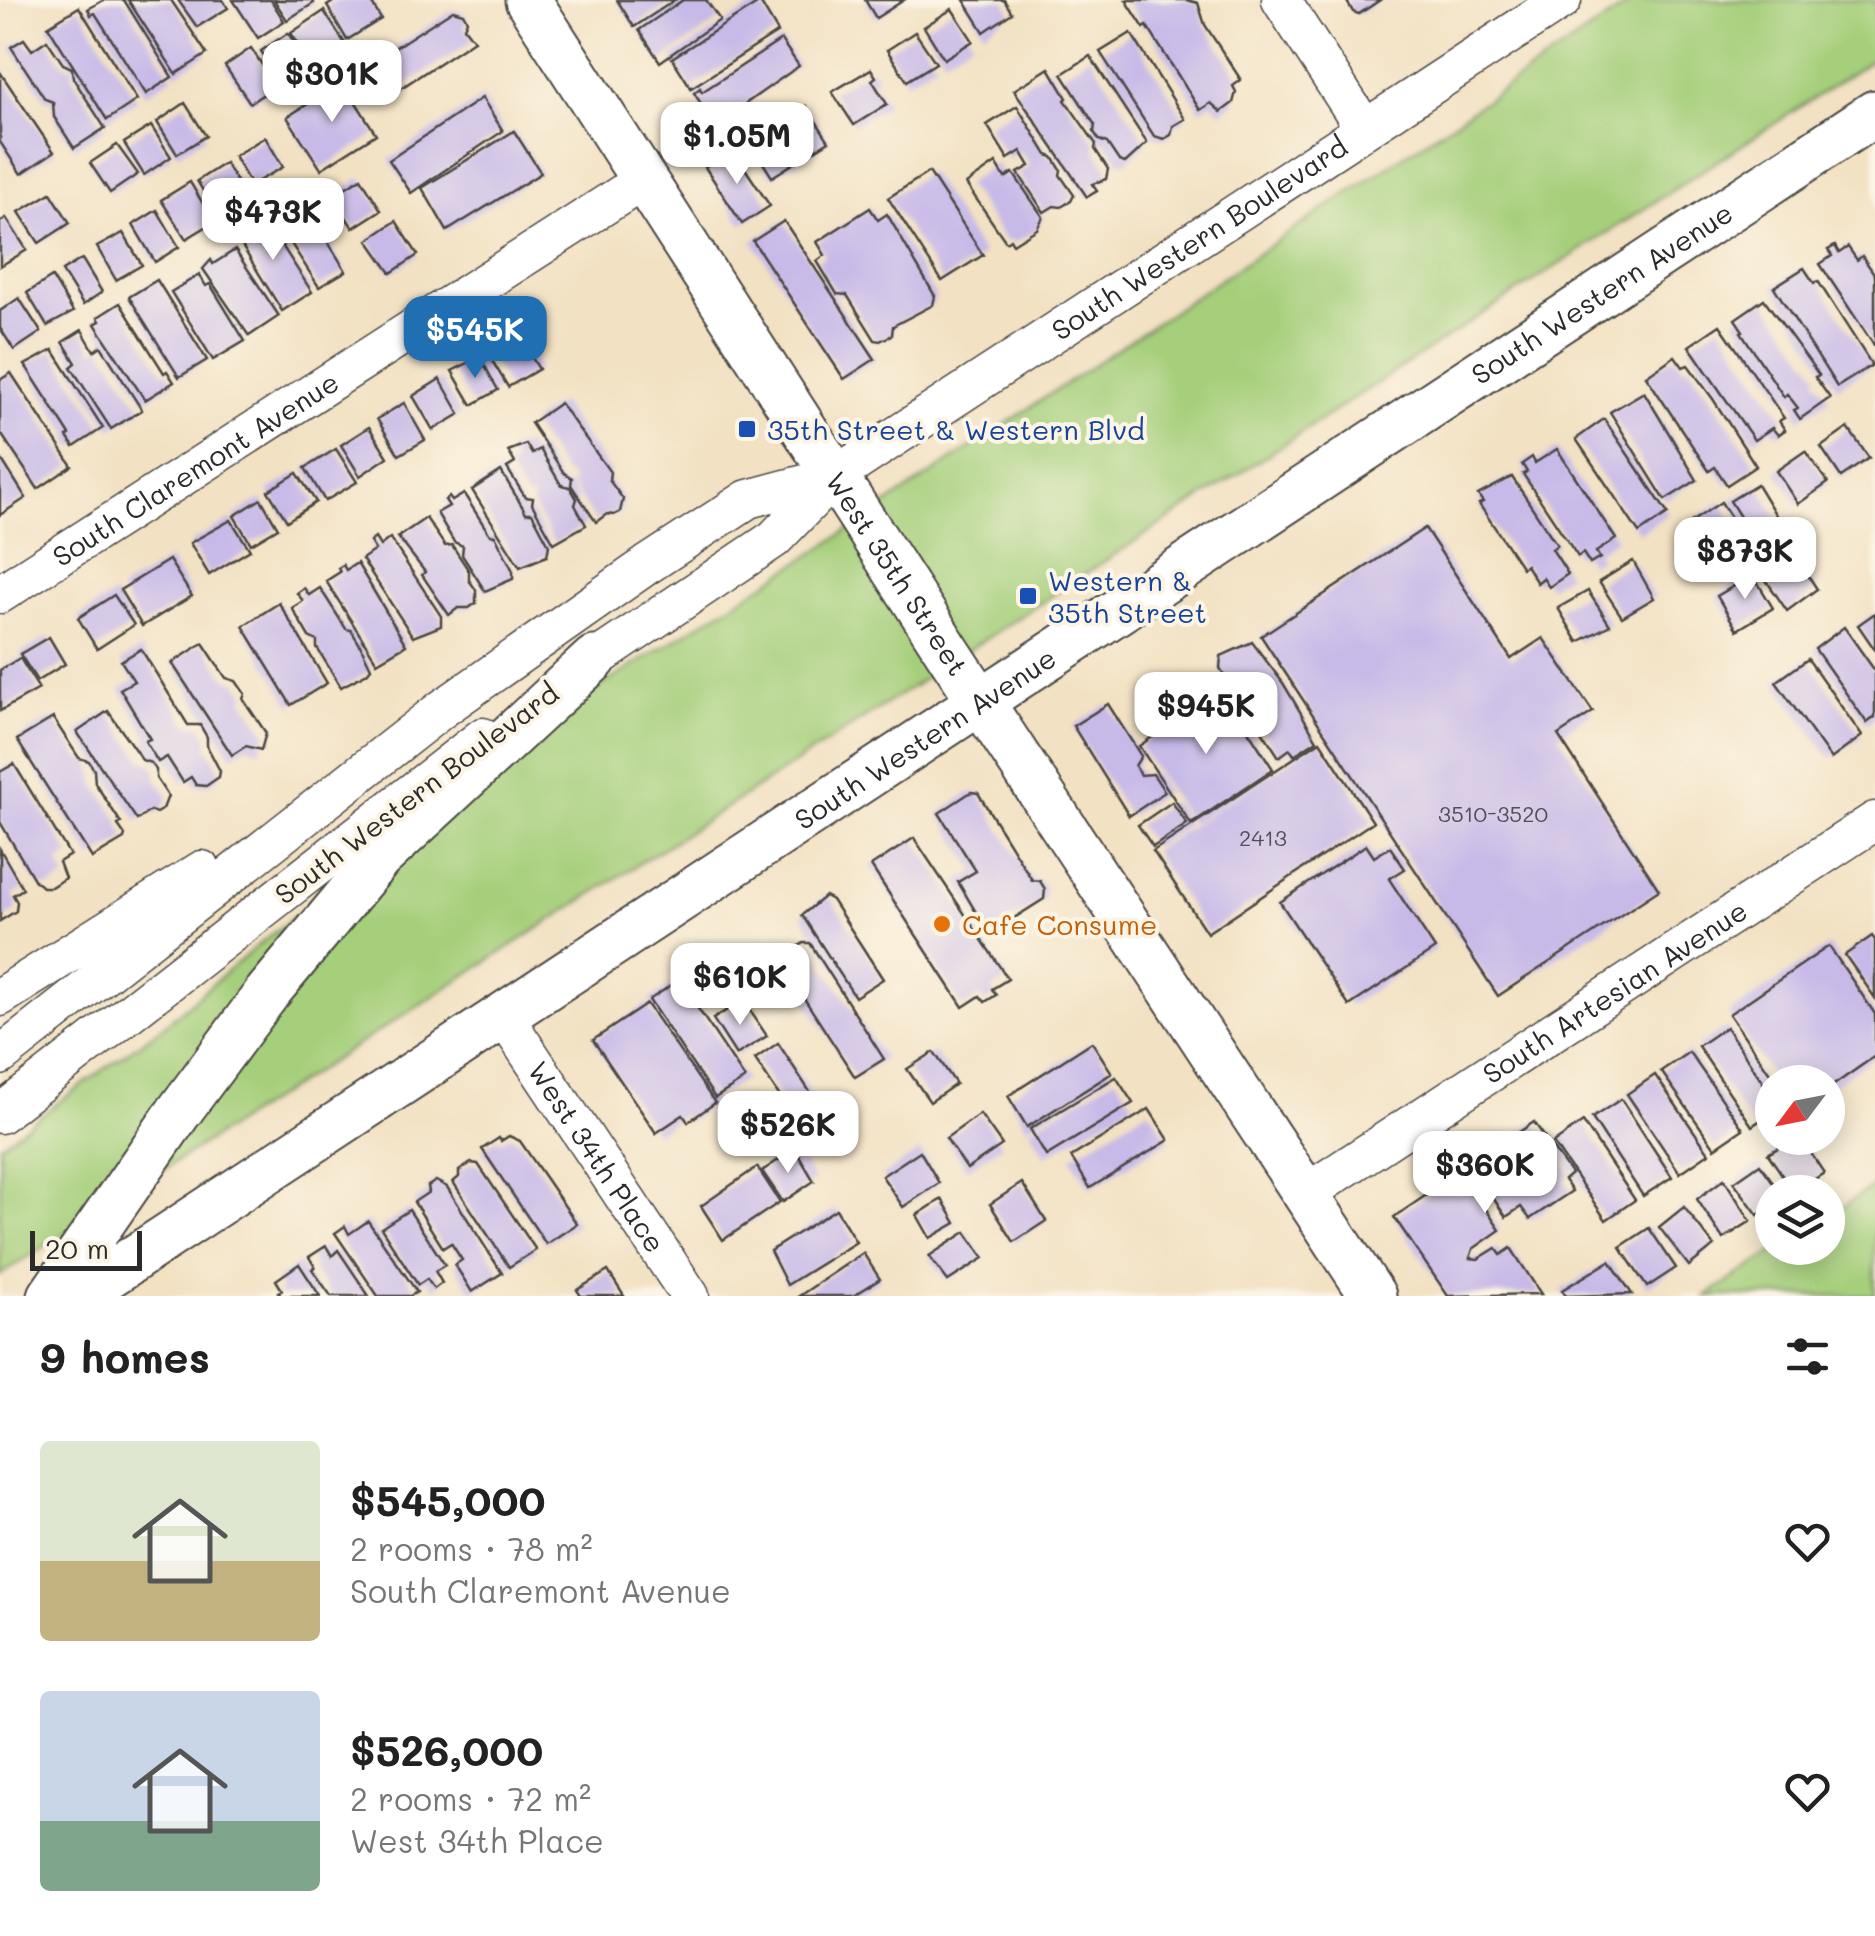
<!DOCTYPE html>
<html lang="en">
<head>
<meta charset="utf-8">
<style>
	body { margin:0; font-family:Mali,sans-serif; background:#f2f2f2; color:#222; height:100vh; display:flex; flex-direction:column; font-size:38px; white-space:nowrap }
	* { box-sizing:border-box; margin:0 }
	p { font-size:32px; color:#767676 }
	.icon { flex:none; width:55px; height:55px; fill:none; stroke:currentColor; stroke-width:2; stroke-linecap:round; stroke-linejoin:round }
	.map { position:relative; height:1296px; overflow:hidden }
	.sheet { display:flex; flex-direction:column; background:#fff; flex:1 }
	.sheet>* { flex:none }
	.needle { width:65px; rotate:238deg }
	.tools { position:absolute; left:1755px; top:1065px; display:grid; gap:20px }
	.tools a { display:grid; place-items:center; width:90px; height:90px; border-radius:50%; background:#fff; box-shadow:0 5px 25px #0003; font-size:50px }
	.scale { position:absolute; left:30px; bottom:25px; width:112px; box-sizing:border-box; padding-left:10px; border:5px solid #2b2b2b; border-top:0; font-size:28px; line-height:35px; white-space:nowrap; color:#2b2b2b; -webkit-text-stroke:8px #fcf5e5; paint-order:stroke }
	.price { position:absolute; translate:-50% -85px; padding:0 22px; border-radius:20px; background:#fff; color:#222; font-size:32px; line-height:65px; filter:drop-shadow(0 2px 5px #0008) }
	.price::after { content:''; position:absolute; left:50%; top:60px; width:30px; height:22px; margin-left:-15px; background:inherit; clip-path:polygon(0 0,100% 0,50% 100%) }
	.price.active { background:#1f6fb2; color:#fff }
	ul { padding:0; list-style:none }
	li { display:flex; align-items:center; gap:30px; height:250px; padding:0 40px }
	li span { display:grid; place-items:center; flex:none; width:280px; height:200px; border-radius:10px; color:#555 }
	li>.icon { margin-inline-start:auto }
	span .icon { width:120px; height:120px; fill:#fffc; stroke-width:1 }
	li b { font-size:42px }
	h2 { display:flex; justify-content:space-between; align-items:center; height:120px; padding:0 40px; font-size:42px }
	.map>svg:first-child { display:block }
	.green { fill:#a6cf7b; stroke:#687d53; stroke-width:2.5 }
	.building { fill:#c7b9e8 }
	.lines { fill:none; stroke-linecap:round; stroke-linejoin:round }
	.minor-casing { stroke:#494642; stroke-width:41 }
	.major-casing { stroke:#494642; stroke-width:49 }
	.minor { stroke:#fff; stroke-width:38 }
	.major { stroke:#fff; stroke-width:45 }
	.transit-dot { fill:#1a4fb4; stroke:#fcf5e5; stroke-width:4 }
	.food-dot { fill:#e8710a; stroke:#fcf5e5; stroke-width:4 }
	.labels { text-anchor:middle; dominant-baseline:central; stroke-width:8; stroke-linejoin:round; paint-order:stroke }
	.number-label { font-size:22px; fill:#524e5a }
	.street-label { font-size:28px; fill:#2b2b2b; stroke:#fcf5e5 }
	.transit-label { font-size:28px; fill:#164399; stroke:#fcf5e5; text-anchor:start }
	.food-label { font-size:28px; fill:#c56008; stroke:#fcf5e5; text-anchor:start }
</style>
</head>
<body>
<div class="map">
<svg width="1875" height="1296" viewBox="0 0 1875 1296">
	<rect width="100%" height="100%" fill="#fcf5e5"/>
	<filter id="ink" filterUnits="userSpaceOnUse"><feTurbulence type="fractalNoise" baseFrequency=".01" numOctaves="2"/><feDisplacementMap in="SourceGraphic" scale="20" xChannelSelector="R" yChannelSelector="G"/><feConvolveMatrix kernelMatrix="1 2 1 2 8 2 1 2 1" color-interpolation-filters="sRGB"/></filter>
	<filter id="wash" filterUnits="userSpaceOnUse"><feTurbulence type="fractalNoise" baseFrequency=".0048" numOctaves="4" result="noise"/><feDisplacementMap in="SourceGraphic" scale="40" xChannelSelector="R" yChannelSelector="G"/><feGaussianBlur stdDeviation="2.25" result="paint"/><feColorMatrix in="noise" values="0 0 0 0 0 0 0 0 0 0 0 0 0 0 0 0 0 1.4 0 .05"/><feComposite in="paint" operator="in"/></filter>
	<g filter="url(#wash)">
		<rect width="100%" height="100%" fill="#f2e1c2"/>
		<g class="green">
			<path d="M1635 0H1875V58L840 734 0 1275V1145L161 1028 263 941 598 688 820 549Z"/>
			<path d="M1875 1185V1296H1706L1780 1248H1828V1217Z"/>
		</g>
		<g id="blocks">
			<g class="building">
				<path d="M104 0H124L172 77 146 94 95 13 91 15 88 9Z"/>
				<path d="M128 0H171L207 54 176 74Z"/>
				<path d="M178 0H223L228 8 197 27Z"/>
				<path d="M233 0H271L284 21 258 38Z"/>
				<path d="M274 0H312L314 3 287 20Z"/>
				<path d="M336 0H370L381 19 347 40 327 6Z"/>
				<path d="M617 0H675L634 27Z"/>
				<path d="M683 0H706L720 20 660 62 639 30Z"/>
				<path d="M865 0H904L876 18Z"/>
				<path d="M964 0H1004L1012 13 984 32Z"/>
				<path d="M1126 0H1187L1198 3 1205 25 1241 80 1233 86 1236 92 1233 103 1221 112 1211 103 1200 110 1147 26 1144 28Z"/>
				<path d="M1346 0H1380L1359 14 1353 12Z"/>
				<path d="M760 2 778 32 691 88 672 58Z"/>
				<path d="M79 7 137 100 107 120 48 26Z"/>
				<path d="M952 9 973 41 944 59 924 27Z"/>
				<path d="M453 10 463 13 467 20 464 27 474 40 392 94 371 63Z"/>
				<path d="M324 11 346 45 312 66 291 33Z"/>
				<path d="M915 32 936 63 907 81 887 50Z"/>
				<path d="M288 33 310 66 284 84 261 51Z"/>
				<path d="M1131 33 1185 119 1173 126 1171 135 1164 139 1154 136 1100 52Z"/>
				<path d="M24 39 32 50 47 40 63 64 72 68 73 78 105 128 74 148 54 117 53 102 45 99 11 47Z"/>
				<path d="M781 40 799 66 715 125 694 93 700 88 702 92Z"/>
				<path d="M251 48 276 86 250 103 225 66Z"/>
				<path d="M1090 56 1147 143 1125 163 1119 161 1107 143 1099 140 1094 132 1095 125 1062 74Z"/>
				<path d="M1049 68 1067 98 1065 100 1096 144 1095 149 1108 169 1106 179 1092 184 1097 191 1087 197 1014 90Z"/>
				<path d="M871 69 876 77 872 80 887 104 854 125 832 92Z"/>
				<path d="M0 72 54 152 21 174 0 142Z"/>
				<path d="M343 82 376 134 321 169 287 117Z"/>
				<path d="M482 98 503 131 411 193 389 160Z"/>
				<path d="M185 103 206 136 177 154 157 122Z"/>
				<path d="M806 106 829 141 772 177 749 141Z"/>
				<path d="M1017 106 1047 155 1053 157 1061 170 1060 175 1074 195 1071 201 1061 207 1054 206 1044 212 1018 173 1030 166 1021 151 1008 159 987 125Z"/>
				<path d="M151 126 171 157 144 175 124 143Z"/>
				<path d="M514 131 541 173 447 231 422 188Z"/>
				<path d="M265 137 283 167 251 185 234 156Z"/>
				<path d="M117 145 138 174 110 193 90 163Z"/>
				<path d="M732 149 770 206 742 224 705 167Z"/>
				<path d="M225 163 245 195 217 213 197 181Z"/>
				<path d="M996 163 1005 178 1013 173 1043 217 1037 229 1013 244 1010 239 1006 242 966 184Z"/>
				<path d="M929 172 983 255 942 281 888 198Z"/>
				<path d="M361 178 381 210 353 228 332 196Z"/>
				<path d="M190 182 214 222 186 239 161 200Z"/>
				<path d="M292 184 346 271 319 287 263 200Z"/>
				<path d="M51 193 70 223 39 243 19 212Z"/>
				<path d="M870 208 878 220 887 214 935 296 933 305 893 326 892 335 880 341 875 340 847 295 837 294 817 261 825 255 817 242Z"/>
				<path d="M157 210 179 247 155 262 133 225Z"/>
				<path d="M261 213 312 292 282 311 234 233Z"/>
				<path d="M6 218 27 250 0 266V222Z"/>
				<path d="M396 221 418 255 391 273 368 240Z"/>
				<path d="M784 221 875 359 844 379 753 241Z"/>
				<path d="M123 233 142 265 116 280 97 247Z"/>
				<path d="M1835 246 1839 253 1848 247 1857 260 1862 256 1875 275V347L1820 264 1832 256 1828 250Z"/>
				<path d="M235 250 279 316 249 336 203 269 211 260 213 264Z"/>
				<path d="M82 259 102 292 83 305 62 271Z"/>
				<path d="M1804 268 1814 283 1818 281 1872 365 1837 387 1774 287Z"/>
				<path d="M199 275 206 286 210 284 245 341 213 360 171 292Z"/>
				<path d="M52 277 73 312 47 326 27 293Z"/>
				<path d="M157 280 207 360 179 377 129 297Z"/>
				<path d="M19 298 41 332 14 350 0 328V311Z"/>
				<path d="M1764 299 1819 375 1815 377 1830 398 1800 419 1794 410 1798 408 1787 394 1784 397 1741 332 1743 331 1735 319Z"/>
				<path d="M120 303 164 373 167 371 174 382 145 400 95 324 100 321 98 317Z"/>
				<path d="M1720 325 1784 418 1779 421 1785 430 1778 435 1772 428 1754 440 1689 346Z"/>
				<path d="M82 330 94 351 101 346 142 410 111 429 71 367 76 363 63 342Z"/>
				<path d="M515 331 539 369 508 387 485 349Z"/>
				<path d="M53 350 103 428 74 447 67 437 70 435 25 365Z"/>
				<path d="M1675 356 1683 367 1688 365 1713 399 1756 466 1727 485 1715 467 1709 471 1646 376Z"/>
				<path d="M480 357 498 390 472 405 452 371Z"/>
				<path d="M11 373 72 466 38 489 0 432V380Z"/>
				<path d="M440 379 460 414 433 430 413 396Z"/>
				<path d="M1644 392 1697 480 1665 500 1610 412Z"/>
				<path d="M404 403 425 440 399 455 377 419Z"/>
				<path d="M560 403 610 472 609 480 623 499 620 512 614 515 607 514 596 522 571 485 572 478 564 473 531 423Z"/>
				<path d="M1604 419 1668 514 1639 533 1576 439Z"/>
				<path d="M369 427 388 457 360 476 341 445Z"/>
				<path d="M1848 428 1869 458 1841 477 1821 447Z"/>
				<path d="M526 444 532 454 540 449 561 485 570 487 577 499 575 505 586 525 554 543 532 504 533 498 525 497 507 468 515 463 508 451Z"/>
				<path d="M336 449 357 482 325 501 305 468Z"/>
				<path d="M1557 449 1616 539 1596 552 1600 558 1590 564 1583 553 1578 557 1523 474 1527 472 1522 464 1532 457 1535 463Z"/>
				<path d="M1805 451 1828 483 1798 504 1776 471Z"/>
				<path d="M0 457 26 498 0 515Z"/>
				<path d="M501 471 526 513H532L549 545 547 556 520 567 472 490Z"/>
				<path d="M297 473 316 502 287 521 268 491Z"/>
				<path d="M1512 477 1557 545 1552 549 1568 574 1549 587 1543 578 1537 583 1526 565 1522 568 1479 504 1483 502 1478 495Z"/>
				<path d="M1757 484 1777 517 1750 533 1730 501Z"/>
				<path d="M464 494 490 535H495L513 571V579L485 591 462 555 463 546 454 542 437 513 449 506 445 500 449 497 452 501Z"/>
				<path d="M261 499 278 528 251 544 234 516Z"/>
				<path d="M1721 502 1743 536 1713 557 1691 522Z"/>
				<path d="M426 518 445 546 452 545 469 571V580L476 590V603L469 608H458L449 615 422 575 425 572 398 537Z"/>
				<path d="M231 520 250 550 209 575 190 543Z"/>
				<path d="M1425 528 1511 659 1543 638 1593 712 1558 735 1659 890 1498 996 1261 636Z"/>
				<path d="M375 538 380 546 390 538 441 616V626L413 637 362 559 375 550 370 542Z"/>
				<path d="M1791 549 1817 589 1787 611 1760 571Z"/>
				<path d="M169 560 192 596 142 626 120 590Z"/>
				<path d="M1633 561 1654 598 1622 617 1599 582Z"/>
				<path d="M357 563 406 645 377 662 326 581 340 572 338 568 343 565 346 570Z"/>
				<path d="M1753 575 1773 608 1737 630 1717 596Z"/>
				<path d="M304 588 309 595 320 588 346 629 351 630 359 643 371 668 367 673 341 687 317 648V641L309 637 292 608 303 601 297 593Z"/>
				<path d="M1588 591 1610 625 1578 642 1558 608Z"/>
				<path d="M114 595 134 625 97 649 78 618Z"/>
				<path d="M279 603 327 683 291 705 243 626Z"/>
				<path d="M1875 613V650L1858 625Z"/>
				<path d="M1844 627 1875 671V717L1867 723 1815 649Z"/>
				<path d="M49 637 65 664 37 681 20 654Z"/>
				<path d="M1252 642 1283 683 1317 740 1294 755 1290 749 1279 757 1257 723 1248 720 1240 707 1241 702 1220 668 1221 656Z"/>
				<path d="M203 643 226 678 236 681 245 694 243 699 266 733 261 750 246 746 232 755 172 663Z"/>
				<path d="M141 649 188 725H200L207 737V746L220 771 219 777 206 786 196 785 191 777 183 782 167 757 158 762 145 741 150 739 120 689 134 681 121 661Z"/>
				<path d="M20 658 39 689 0 711V670Z"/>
				<path d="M1808 659 1862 736 1831 759 1776 682Z"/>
				<path d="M1222 690 1273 769 1191 824 1139 746Z"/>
				<path d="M1108 704 1141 756 1135 766 1141 775 1153 774 1165 792 1129 816 1073 726Z"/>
				<path d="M108 711 142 760 151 763 156 770V778L168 796 163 809 156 813 150 811 137 820 77 732Z"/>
				<path d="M53 718 79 758 89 761 94 770 95 783 121 823 118 825 125 835 124 839 92 858 17 740Z"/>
				<path d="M1320 741 1373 822 1207 933 1153 851Z"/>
				<path d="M14 764 70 855 59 862 65 878 51 887H42L35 881 0 822V772Z"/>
				<path d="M971 792 978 793 1032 880 1040 881 1045 889 1044 899 989 934 958 882 976 871 939 813Z"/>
				<path d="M1172 802 1187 824 1153 847 1138 825Z"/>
				<path d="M914 838 1008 979 992 989 996 995 985 1002 980 996 963 1007 871 866Z"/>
				<path d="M1366 845 1374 857 1390 847 1405 869 1389 879 1435 949 1349 1006 1280 902Z"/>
				<path d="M0 849 23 889 13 895 17 902 16 911 0 921Z"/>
				<path d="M825 896 832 900 883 979 855 997 802 915Z"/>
				<path d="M1872 936 1875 940V998L1845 955Z"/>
				<path d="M804 943H810L884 1059 855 1077 776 955 787 948 794 957V949Z"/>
				<path d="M1829 946 1875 1014V1056L1828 1089V1082H1776L1729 1014Z"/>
				<path d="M679 980 745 1079 715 1098 649 1000Z"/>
				<path d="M743 1000 767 1036 736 1055 713 1019Z"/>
				<path d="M647 1004 715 1103 688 1122 683 1115 656 1133 593 1040Z"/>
				<path d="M1726 1027 1772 1096V1112L1752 1126 1698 1046Z"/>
				<path d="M1092 1042 1112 1073 1027 1127 1008 1096Z"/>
				<path d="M778 1043 825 1115 802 1130 755 1059Z"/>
				<path d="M934 1052 956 1084 930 1102 907 1069Z"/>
				<path d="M1689 1052 1743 1129 1715 1148 1661 1071Z"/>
				<path d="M1655 1075 1709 1153 1680 1173 1627 1094Z"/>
				<path d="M1116 1077 1133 1103 1046 1156 1030 1129Z"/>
				<path d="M1621 1099 1672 1177 1643 1196 1592 1118Z"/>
				<path d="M1149 1109 1169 1140 1090 1188 1071 1157Z"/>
				<path d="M980 1114 1002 1145 967 1169 946 1138Z"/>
				<path d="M1534 1122 1571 1174 1564 1180 1572 1191 1530 1219 1521 1207 1506 1217 1487 1189 1477 1196 1500 1230 1473 1249 1470 1258 1478 1259 1496 1248 1501 1255 1511 1248 1541 1294 1448 1296 1394 1217Z"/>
				<path d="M1583 1122 1635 1200 1606 1220 1553 1143Z"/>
				<path d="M509 1136 520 1141 577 1224 546 1244 482 1149 499 1138 501 1141Z"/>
				<path d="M1795 1138H1801L1824 1173 1794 1192 1768 1154Z"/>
				<path d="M795 1149 814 1181 783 1202 762 1171Z"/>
				<path d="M920 1151 939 1183 903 1207 882 1176Z"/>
				<path d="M471 1163 478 1164 536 1250 509 1267 453 1182 459 1177V1171Z"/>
				<path d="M1760 1164 1780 1192H1772V1204L1758 1215 1734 1182Z"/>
				<path d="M757 1167 780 1202 723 1240 701 1206Z"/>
				<path d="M1724 1179 1751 1221 1723 1239 1697 1199Z"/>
				<path d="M436 1181 447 1187 502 1273 472 1292 455 1265 462 1260 451 1243 443 1248 414 1202 429 1192 428 1186Z"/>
				<path d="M1022 1183 1046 1221 1014 1242 990 1204Z"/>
				<path d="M942 1199 956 1223 930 1238 917 1215Z"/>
				<path d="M1684 1207 1714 1246 1689 1266 1659 1227Z"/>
				<path d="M836 1209 856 1242 787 1285 770 1251Z"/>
				<path d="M409 1210 445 1265 435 1271 442 1283 434 1289 427 1279 418 1285 381 1228Z"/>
				<path d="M368 1221 417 1292 410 1296H378L335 1233 345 1226 349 1234Z"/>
				<path d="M1649 1228 1676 1268 1647 1287 1620 1247Z"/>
				<path d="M966 1232 984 1258 948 1281 929 1256Z"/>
				<path d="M326 1246 332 1256 338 1250 369 1296H331L312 1269 315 1267 309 1257Z"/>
				<path d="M863 1253 880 1279 853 1296H799Z"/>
				<path d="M1610 1261 1632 1294 1566 1296 1562 1290Z"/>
				<path d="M299 1264 320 1296H281L278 1292 282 1290 276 1280Z"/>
				<path d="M608 1271 624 1296H581L577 1290Z"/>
			</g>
		</g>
	</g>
	<g filter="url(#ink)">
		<use href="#blocks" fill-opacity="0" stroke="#494642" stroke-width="2.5"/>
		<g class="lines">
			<g class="minor-casing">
				<g id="minor">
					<path d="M1281 0 1365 129"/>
					<path id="s1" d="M0 594 644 180"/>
					<path id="s2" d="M569 677 774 539 835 476 1562 0"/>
					<path d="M0 997 202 870"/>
					<path id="s3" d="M503 1015 690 1296"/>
					<path d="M0 1056 442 709 647 565 748 499 835 476"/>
					<path d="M0 1114 483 737"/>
					<path id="s4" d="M1305 1194 1875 821"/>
				</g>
			</g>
			<g class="major-casing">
				<g id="major">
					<path id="s5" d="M528 0 948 652 1373 1296"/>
					<path d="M51 1296 178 1113 267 993 379 858 594 659"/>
					<path id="s6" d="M77 1296 1875 113"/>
				</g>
			</g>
			<use href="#minor" class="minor"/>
			<use href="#major" class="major"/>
		</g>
	</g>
	<g class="transit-dot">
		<rect x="737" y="419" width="20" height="20" rx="5"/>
		<rect x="1018" y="586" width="20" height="20" rx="5"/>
	</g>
	<circle class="food-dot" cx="942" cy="924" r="10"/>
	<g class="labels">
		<g class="number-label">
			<text x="1493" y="813">3510-3520</text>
			<text x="1263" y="837">2413</text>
		</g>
		<g class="street-label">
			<text stroke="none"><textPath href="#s2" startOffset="770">South Western Boulevard</textPath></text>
			<text stroke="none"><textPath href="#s6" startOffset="1825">South Western Avenue</textPath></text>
			<text stroke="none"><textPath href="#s1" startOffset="232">South Claremont Avenue</textPath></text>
			<text stroke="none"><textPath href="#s5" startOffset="682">West 35th Street</textPath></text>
			<text stroke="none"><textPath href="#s6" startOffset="1015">South Western Avenue</textPath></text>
			<text transform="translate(416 793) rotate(-37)">South Western Boulevard</text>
			<text stroke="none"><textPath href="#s4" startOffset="370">South Artesian Avenue</textPath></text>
			<text stroke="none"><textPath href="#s3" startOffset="170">West 34th Place</textPath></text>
		</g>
		<g class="transit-label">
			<text x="767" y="429">35th Street &amp; Western Blvd</text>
			<text x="1048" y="580">Western &amp;<tspan x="1048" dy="32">35th Street</tspan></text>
		</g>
		<g class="food-label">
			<text x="962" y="924">Cafe Consume</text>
		</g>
	</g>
</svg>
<div class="tools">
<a><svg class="needle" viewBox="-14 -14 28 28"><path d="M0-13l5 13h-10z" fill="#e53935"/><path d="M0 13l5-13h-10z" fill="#767676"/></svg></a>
<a><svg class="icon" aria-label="layers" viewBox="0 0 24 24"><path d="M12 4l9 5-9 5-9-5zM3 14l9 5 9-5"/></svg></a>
</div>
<div class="scale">20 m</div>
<b class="price" style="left:332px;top:125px">$301K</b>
<b class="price" style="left:737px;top:187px">$1.05M</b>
<b class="price" style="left:273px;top:263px">$473K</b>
<b class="price active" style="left:475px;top:381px">$545K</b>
<b class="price" style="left:1745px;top:602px">$873K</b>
<b class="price" style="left:1206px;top:757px">$945K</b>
<b class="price" style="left:740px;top:1028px">$610K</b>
<b class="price" style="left:788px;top:1176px">$526K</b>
<b class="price" style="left:1485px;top:1216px">$360K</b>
</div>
<section class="sheet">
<h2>9 homes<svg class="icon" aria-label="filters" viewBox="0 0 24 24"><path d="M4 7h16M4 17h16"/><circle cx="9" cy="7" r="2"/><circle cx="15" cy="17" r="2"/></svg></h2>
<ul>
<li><span style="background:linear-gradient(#dfe7d0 60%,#c2b280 0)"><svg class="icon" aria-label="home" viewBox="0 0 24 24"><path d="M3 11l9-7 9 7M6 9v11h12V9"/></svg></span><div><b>$545,000</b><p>2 rooms · 78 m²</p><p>South Claremont Avenue</p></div><svg class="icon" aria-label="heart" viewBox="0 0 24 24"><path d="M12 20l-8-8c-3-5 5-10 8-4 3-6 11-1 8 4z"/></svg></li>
<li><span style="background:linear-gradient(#c9d6e8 65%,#7fa58c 0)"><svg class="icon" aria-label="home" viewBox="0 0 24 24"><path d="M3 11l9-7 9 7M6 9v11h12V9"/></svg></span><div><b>$526,000</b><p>2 rooms · 72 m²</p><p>West 34th Place</p></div><svg class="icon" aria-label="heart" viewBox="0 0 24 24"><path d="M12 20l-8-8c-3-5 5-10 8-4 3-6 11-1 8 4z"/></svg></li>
</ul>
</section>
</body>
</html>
